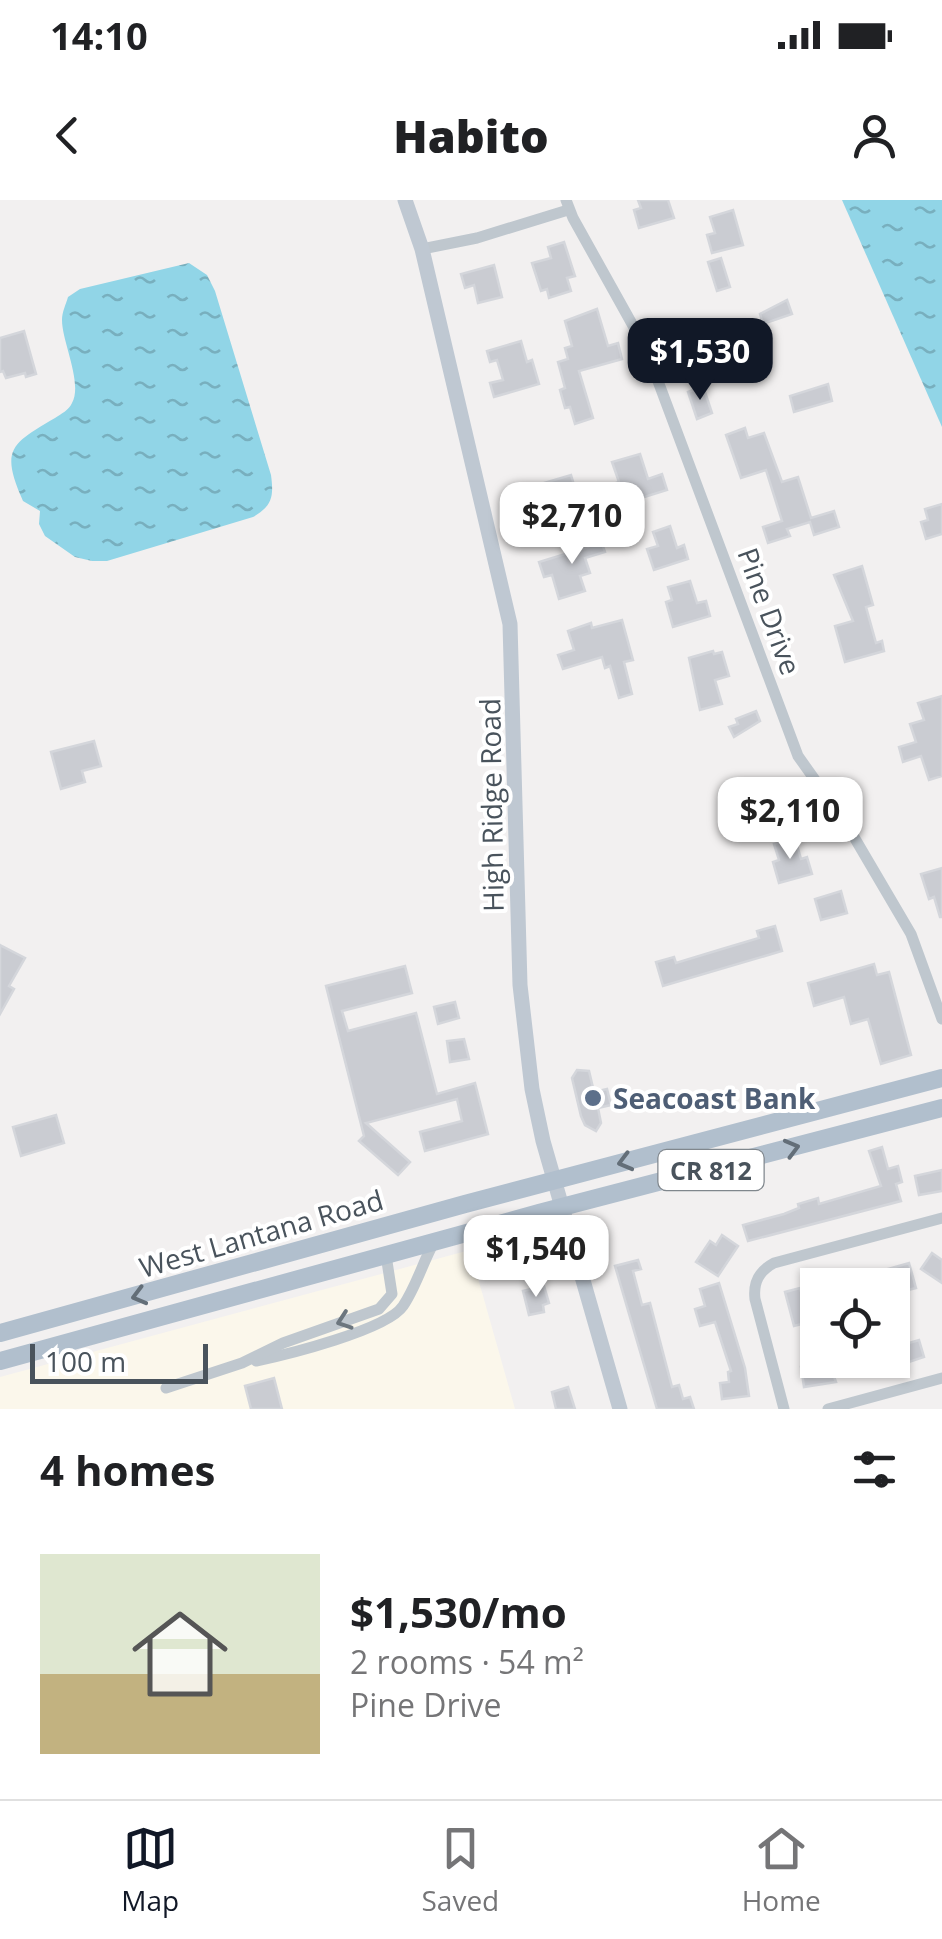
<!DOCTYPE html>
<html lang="en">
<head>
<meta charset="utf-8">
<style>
	body { margin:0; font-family:"Open Sans",sans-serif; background:#f6f6f6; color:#202124; height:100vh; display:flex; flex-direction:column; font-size:38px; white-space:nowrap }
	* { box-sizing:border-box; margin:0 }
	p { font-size:32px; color:#757577 }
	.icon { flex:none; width:55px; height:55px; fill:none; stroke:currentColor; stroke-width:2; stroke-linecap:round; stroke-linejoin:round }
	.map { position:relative; height:1209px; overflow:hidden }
	.panel { display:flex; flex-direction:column; background:#fff; flex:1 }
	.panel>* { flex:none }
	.controls { position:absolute; left:800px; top:1068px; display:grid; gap:20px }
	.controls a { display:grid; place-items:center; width:110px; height:110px; border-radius:0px; background:#fff; box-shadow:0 2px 8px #0004; font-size:50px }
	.scale { position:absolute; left:30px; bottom:25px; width:178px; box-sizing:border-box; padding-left:10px; border:5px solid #49535c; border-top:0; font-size:28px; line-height:35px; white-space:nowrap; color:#49535c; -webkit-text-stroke:8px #fff; paint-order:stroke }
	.price { position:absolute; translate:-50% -85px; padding:0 22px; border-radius:20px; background:#fff; color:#222; font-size:32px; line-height:65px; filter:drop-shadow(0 2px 5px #0008) }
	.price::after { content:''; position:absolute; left:50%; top:60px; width:30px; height:22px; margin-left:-15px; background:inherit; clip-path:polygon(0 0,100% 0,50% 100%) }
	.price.active { background:#111827; color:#fff }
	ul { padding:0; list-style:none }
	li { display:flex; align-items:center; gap:30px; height:250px; padding:0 40px }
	li span { display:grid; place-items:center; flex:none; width:280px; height:200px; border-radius:0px; color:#555 }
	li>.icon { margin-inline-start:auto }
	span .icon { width:120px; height:120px; fill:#fffc; stroke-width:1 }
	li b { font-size:42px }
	h2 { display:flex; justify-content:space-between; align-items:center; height:120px; padding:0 40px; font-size:42px }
	.status { display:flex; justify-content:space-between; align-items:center; height:70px; padding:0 50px; background:#fff; direction:ltr }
	.status svg { height:28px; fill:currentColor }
	header { display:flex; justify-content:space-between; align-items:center; height:130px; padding:0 40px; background:#fff; font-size:45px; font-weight:800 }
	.dock { display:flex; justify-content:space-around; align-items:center; height:140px; border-top:2px solid #e0e0e0; background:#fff; font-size:28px; color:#757577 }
	.dock a { display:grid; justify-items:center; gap:5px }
	.dock .active { color:#111827 }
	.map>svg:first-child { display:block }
	.commercial { fill:#fbf7eb }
	.water { fill:url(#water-ripples) }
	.building { fill:#caccd2; stroke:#d4d6db; stroke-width:2.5 }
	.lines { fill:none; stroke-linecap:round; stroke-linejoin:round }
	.street { stroke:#bfc7ce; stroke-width:11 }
	.secondary { stroke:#bfc8d2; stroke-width:15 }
	.primary { stroke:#b1bfcd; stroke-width:18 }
	.oneway { stroke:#636e78 }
	.oneway2 { stroke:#6c767e }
	.service-dot { fill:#5c6f8a; stroke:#fff; stroke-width:4 }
	.labels { text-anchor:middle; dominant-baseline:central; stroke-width:8; stroke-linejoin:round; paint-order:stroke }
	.shield { fill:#fff; stroke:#80878d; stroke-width:2.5 }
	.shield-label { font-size:25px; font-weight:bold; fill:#49535c }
	.street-label { font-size:28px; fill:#49535c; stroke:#fff }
	.service-label { font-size:28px; font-weight:bold; fill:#4e5e75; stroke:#fff; text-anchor:start }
</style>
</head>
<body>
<div class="status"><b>14:10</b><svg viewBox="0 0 49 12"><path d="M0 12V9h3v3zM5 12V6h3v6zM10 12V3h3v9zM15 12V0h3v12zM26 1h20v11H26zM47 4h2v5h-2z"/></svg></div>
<header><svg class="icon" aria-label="back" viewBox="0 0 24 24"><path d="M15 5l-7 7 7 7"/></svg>Habito<svg class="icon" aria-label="person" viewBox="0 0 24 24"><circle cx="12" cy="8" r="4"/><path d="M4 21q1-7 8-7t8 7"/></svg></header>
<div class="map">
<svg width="942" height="1209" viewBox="0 0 942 1209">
	<defs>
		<pattern id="water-ripples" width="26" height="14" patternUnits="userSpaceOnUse" patternTransform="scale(2.5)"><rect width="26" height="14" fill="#91d5e7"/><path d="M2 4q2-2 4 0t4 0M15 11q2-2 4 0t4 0" fill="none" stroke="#78afbe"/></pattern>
	</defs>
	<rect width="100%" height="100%" fill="#f2f0f0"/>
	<path class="commercial" d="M470 1050 515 1209H0V1177Z"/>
	<g class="water">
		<path d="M842 0H942V227Z"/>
		<path d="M189 63 207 75 215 91 271 275C274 297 272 306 253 317L107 361H92L75 357 45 336 39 324 40 311 23 301C0 249 11 244 55 218 61 214 69 210 72 203 83 183 62 142 62 120 62 112 66 104 68 97L80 89Z"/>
	</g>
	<g class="building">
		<path d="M638 0H668L674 18 639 28 634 10 641 8Z"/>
		<path d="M733 10 743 45 712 53 707 35 715 33 710 17Z"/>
		<path d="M564 42 575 76 567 78 571 91 549 98 547 89 541 91 532 63 551 58 548 47Z"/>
		<path d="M721 58 730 87 717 91 708 62Z"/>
		<path d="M494 65 502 97 478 103 474 85 465 88 461 74Z"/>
		<path d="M787 100 792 114 763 124 760 114Z"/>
		<path d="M597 109 608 146 618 143 622 159 579 171 593 218 575 224 570 207 565 208 560 190 565 188 558 162 568 159 565 148 572 146 565 121Z"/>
		<path d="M24 131 36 174 26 177 25 173 6 178 3 171 0 172V138Z"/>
		<path d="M521 141 527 162 532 160 539 184 494 197 490 183 503 180 497 160 490 162 487 151Z"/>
		<path d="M828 184 832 201 794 212 790 196Z"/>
		<path d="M703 186 712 213 697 219 688 192Z"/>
		<path d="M745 228 748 238 764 233 782 282 798 277 811 318 834 311 839 327 814 335 810 322 787 329 790 336 768 343 763 327 782 321 766 270 741 278 726 235Z"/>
		<path d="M640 254 648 279 662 274 667 290 619 305 613 284 619 282 612 262Z"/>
		<path d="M571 275 581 308 542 320 537 304 525 307 520 290Z"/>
		<path d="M942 304V334L926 339 921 322 928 320 925 309Z"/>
		<path d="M670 326 677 348 684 345 688 359 654 370 647 349 658 346 653 332Z"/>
		<path d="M598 332 605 352 585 358 590 373 580 376 585 391 559 399 552 375 544 377 539 362 588 347 584 336Z"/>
		<path d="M862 366 873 405 866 407 876 443 882 441 884 451 845 462 835 426 853 421 834 375Z"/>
		<path d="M690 381 697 403 706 401 710 416 673 427 666 402 672 400 668 387Z"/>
		<path d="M622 420 633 460 624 462 632 494 619 498 610 466 605 468 602 457 563 469 558 455 574 450 568 431 591 423 592 428Z"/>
		<path d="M713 451 714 454 722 452 729 476 715 480 722 504 700 510 689 458Z"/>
		<path d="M942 496V576L929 580 921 556 903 562 899 547 916 542 910 524 924 520 918 503Z"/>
		<path d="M756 511 760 521 734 537 729 527 738 524 736 519Z"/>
		<path d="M94 541 101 566 82 571 85 582 61 589 51 552Z"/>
		<path d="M795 638 801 659 807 657 812 674 779 683 773 662 779 660 774 644Z"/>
		<path d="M942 668V717H940L934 697 929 699 921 674Z"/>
		<path d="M841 691 847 713 821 720 815 699Z"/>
		<path d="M775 726 782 751 663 786 656 762 674 757 676 763 722 749 759 738 757 731Z"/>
		<path d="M0 745 25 758 9 786 14 789 0 814Z"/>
		<path d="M874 764 877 775 889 772 911 855 881 864 868 819 851 824 844 797 814 806 808 783Z"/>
		<path d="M405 766 412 793 342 811 348 831 416 813 437 894 475 883 488 934 425 951 420 932 462 921 457 899 366 923 410 962 398 975 359 941 364 936 326 786Z"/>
		<path d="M455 802 459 818 438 824 434 807Z"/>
		<path d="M464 839 469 859 450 862 447 841Z"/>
		<path d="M577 870 589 871 594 892 607 889 611 905 598 908 601 923 596 931 585 925 581 916 572 878Z"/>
		<path d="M56 915 64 943 21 956 13 927Z"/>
		<path d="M882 947 888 969 898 966 902 982 896 984 901 1001 748 1041 743 1025 784 1014 799 1008 798 1004 818 998 819 1004 881 986 869 951Z"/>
		<path d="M942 970V991L919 995 915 976Z"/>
		<path d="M722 1035 738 1046 718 1076 696 1062 710 1041 716 1045Z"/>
		<path d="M509 1046 516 1068 491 1076 489 1070 481 1073 476 1056Z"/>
		<path d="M932 1053 942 1060V1083L921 1069Z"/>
		<path d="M638 1060 641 1069 633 1071 642 1105 650 1103 672 1187 679 1185 683 1199 690 1197 694 1209H657L615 1066Z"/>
		<path d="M909 1063 916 1088 892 1094V1085H881L877 1072Z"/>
		<path d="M719 1083 745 1168 749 1196 722 1199 720 1183 729 1182 728 1172 731 1171 715 1122 700 1126 695 1109 705 1106 700 1089Z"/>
		<path d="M544 1086 549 1103 543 1105 544 1112 529 1115 523 1091Z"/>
		<path d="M800 1088 806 1110 814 1108 817 1120 794 1126 785 1092Z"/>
		<path d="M919 1140 924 1157 900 1165 895 1147Z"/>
		<path d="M828 1160 836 1182 804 1187 801 1167 813 1166 812 1162Z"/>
		<path d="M274 1178 282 1209H251L245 1186Z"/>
		<path d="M568 1187 575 1209H556L552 1192Z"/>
	</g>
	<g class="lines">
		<g class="street">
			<path d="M566 0 573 18 646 149 798 556 847 625 911 734 942 819"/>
			<path d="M422 49 477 38 568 10"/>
			<path d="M256 1161C285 1155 387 1130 403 1106 416 1087 423 1062 434 1042"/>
			<path d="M166 1188 242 1163 283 1143 379 1109 392 1094 386 1055"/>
			<path d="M784 1209 755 1099C753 1082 759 1071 774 1063L942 1018"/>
			<path d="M828 1209 942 1178"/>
		</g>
		<path class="secondary" d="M405 0 422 49 510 424 520 785 532 889 543 941 620 1209"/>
		<g class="primary">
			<path d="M0 1133 465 1004 942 878"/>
			<path d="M0 1161 539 1013 942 908"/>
		</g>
	</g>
	<defs><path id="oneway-chevron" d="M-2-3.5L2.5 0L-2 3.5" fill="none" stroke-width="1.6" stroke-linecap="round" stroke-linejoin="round" transform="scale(2.5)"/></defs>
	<g class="oneway">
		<use href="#oneway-chevron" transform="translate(792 948) rotate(-15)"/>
		<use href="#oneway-chevron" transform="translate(625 962) rotate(165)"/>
		<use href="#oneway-chevron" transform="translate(139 1096) rotate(165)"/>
	</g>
	<use class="oneway2" href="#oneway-chevron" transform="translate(344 1121) rotate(161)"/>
	<circle class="service-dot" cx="593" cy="898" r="10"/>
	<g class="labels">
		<rect class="shield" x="658.5" y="950" width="105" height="40" rx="8"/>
		<g class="shield-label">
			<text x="711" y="970">CR 812</text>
		</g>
		<g class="street-label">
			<text transform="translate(770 411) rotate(70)">Pine Drive</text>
			<text transform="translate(491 605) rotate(-91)">High Ridge Road</text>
			<text transform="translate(261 1033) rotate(-16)">West Lantana Road</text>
		</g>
		<g class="service-label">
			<text x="613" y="898">Seacoast Bank</text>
		</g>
	</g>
</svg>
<div class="controls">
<a><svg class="icon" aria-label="locate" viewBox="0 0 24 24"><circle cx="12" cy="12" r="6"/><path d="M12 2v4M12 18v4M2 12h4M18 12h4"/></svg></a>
</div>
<div class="scale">100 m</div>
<b class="price active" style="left:700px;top:203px">$1,530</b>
<b class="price" style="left:572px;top:367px">$2,710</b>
<b class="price" style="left:790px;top:662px">$2,110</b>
<b class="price" style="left:536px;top:1100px">$1,540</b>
</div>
<section class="panel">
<h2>4 homes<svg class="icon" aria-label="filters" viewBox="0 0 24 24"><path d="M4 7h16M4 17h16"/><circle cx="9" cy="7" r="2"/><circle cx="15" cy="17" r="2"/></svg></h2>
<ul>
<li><span style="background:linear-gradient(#dfe7d0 60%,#c2b280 0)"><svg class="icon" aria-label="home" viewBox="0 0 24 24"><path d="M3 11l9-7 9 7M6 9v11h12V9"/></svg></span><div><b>$1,530/mo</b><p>2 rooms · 54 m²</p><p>Pine Drive</p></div></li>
</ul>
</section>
<nav class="dock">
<a class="active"><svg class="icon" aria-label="map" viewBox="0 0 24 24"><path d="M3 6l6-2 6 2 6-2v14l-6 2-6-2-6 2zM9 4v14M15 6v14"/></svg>Map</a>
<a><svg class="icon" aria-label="saved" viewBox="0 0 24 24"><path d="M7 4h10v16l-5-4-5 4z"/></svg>Saved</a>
<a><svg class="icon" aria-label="home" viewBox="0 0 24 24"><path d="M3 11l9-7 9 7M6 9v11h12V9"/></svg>Home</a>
</nav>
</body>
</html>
